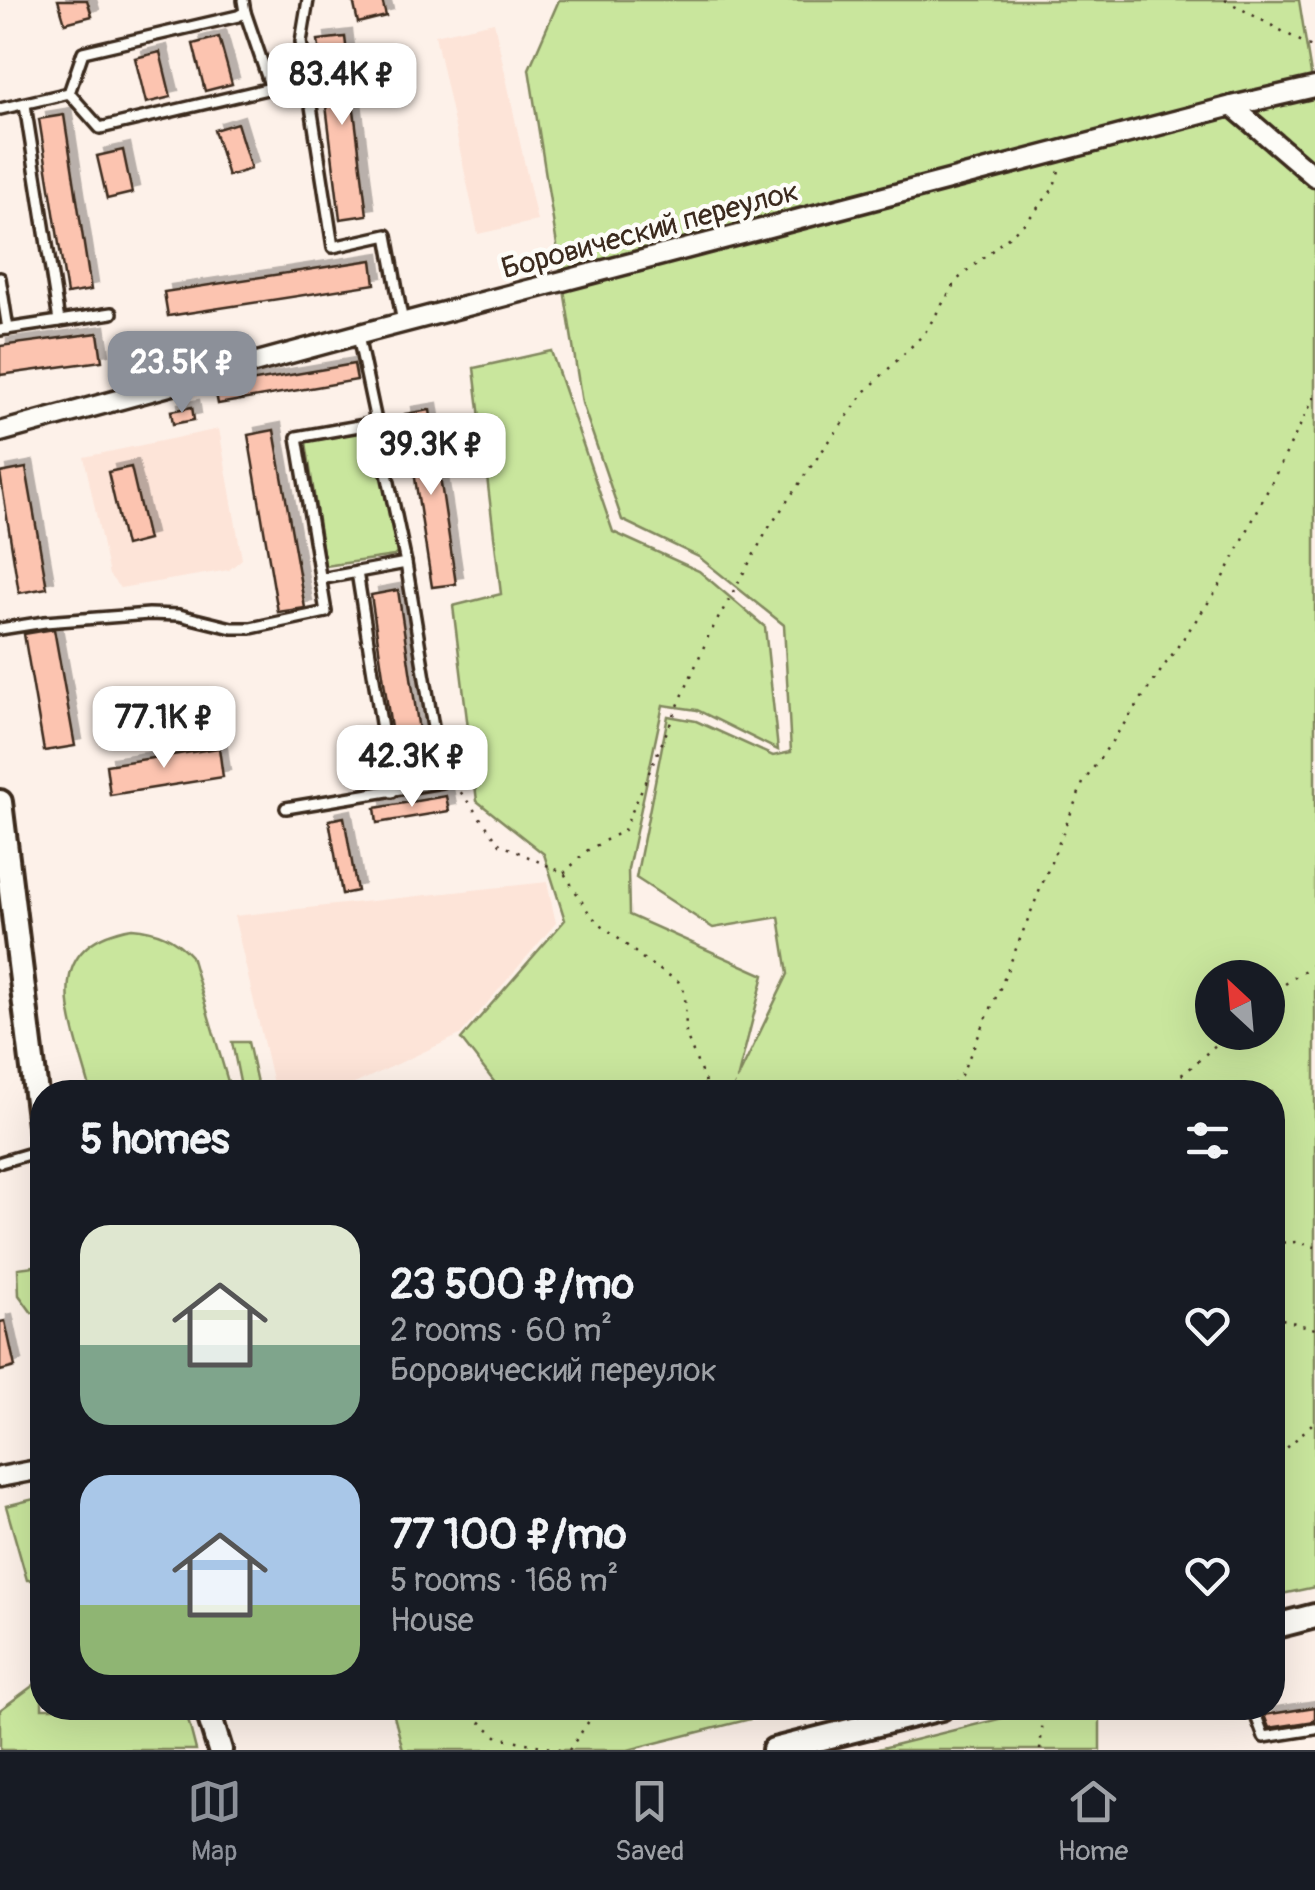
<!DOCTYPE html>
<html lang="en">
<head>
<meta charset="utf-8">
<style>
	body { margin:0; font-family:Pangolin,sans-serif; background:#20242c; color:#f1f3f6; height:100vh; display:flex; flex-direction:column; font-size:38px; white-space:nowrap }
	* { box-sizing:border-box; margin:0 }
	p { font-size:32px; color:#9ea1a6 }
	.icon { flex:none; width:55px; height:55px; fill:none; stroke:currentColor; stroke-width:2; stroke-linecap:round; stroke-linejoin:round }
	.map { position:relative; flex:1; overflow:hidden }
	.details { position:absolute; left:30px; top:1080px; width:1255px; height:640px; display:flex; flex-direction:column; background:#171b24; border-radius:40px; box-shadow:0 10px 40px #0002 }
	.details>* { flex:none }
	.needle { width:65px; rotate:334deg }
	.controls { position:absolute; left:1195px; top:960px; display:grid; gap:20px }
	.controls a { display:grid; place-items:center; width:90px; height:90px; border-radius:50%; background:#171b24; box-shadow:0 10px 40px #0002; font-size:50px }
	.price { position:absolute; translate:-50% -85px; padding:0 22px; border-radius:20px; background:#fff; color:#222; font-size:32px; line-height:65px; filter:drop-shadow(0 2px 5px #0008) }
	.price::after { content:''; position:absolute; left:50%; top:60px; width:30px; height:22px; margin-left:-15px; background:inherit; clip-path:polygon(0 0,100% 0,50% 100%) }
	.price.current { background:#8c9099; color:#fff }
	ul { padding:0; list-style:none }
	li { display:flex; align-items:center; gap:30px; height:250px; padding:0 50px }
	li span { display:grid; place-items:center; flex:none; width:280px; height:200px; border-radius:30px; color:#555 }
	li>.icon { margin-inline-start:auto }
	span .icon { width:120px; height:120px; fill:#fffc; stroke-width:1 }
	li b { font-size:42px }
	h2 { display:flex; justify-content:space-between; align-items:center; height:120px; padding:0 50px; font-size:42px }
	.dock { display:flex; justify-content:space-around; align-items:center; height:140px; border-top:2px solid #363941; background:#171b24; font-size:28px; color:#9ea1a6 }
	.dock a { display:grid; justify-items:center; gap:5px }
	.dock .current { color:#8c9099 }
	.map>svg:first-child { display:block }
	.built { fill:#fde4d8 }
	.green { fill:#c9e69d; stroke:#82885e; stroke-width:2.5; fill-rule:evenodd }
	.building { fill:#fcc4b0; stroke:#3b2a1e; stroke-width:2.5; filter:url(#shadow) }
	.lines { fill:none; stroke-linecap:round; stroke-linejoin:round }
	.lane-casing { stroke:#3b2a1e; stroke-width:16 }
	.street-casing { stroke:#3b2a1e; stroke-width:25 }
	.secondary-casing { stroke:#3b2a1e; stroke-width:30 }
	.path { stroke:#3b2a1e; stroke-width:2.5; stroke-dasharray:2.5 8; stroke-linecap:butt }
	.lane { stroke:#fdfcf7; stroke-width:9 }
	.street { stroke:#fdfcf7; stroke-width:18 }
	.secondary { stroke:#fdfcf7; stroke-width:22 }
	.labels { text-anchor:middle; dominant-baseline:central; stroke-width:9; stroke-linejoin:round; paint-order:stroke }
	.street-label { font-size:30px; fill:#3b2a1e; stroke:#fdfcf7 }
</style>
</head>
<body>
<div class="map">
<svg width="1315" height="1750" viewBox="0 0 1315 1750">
	<defs>
		<filter id="shadow"><feDropShadow dx="7" dy="-7" stdDeviation="0" flood-color="#0004"/></filter>
	</defs>
	<rect width="100%" height="100%" fill="#fdf1e9"/>
	<filter id="ink" filterUnits="userSpaceOnUse"><feTurbulence type="fractalNoise" baseFrequency=".01" numOctaves="2"/><feDisplacementMap in="SourceGraphic" scale="20" xChannelSelector="R" yChannelSelector="G"/><feConvolveMatrix kernelMatrix="1 2 1 2 8 2 1 2 1" color-interpolation-filters="sRGB"/></filter>
	<g filter="url(#ink)">
		<g class="built">
			<path d="M494 22 537 221 478 234 435 35Z"/>
			<path d="M219 429 242 559 229 570 120 588 109 575 84 457Z"/>
			<path d="M547 882 556 923 460 1035 337 1092H275L234 916Z"/>
		</g>
		<g class="green">
			<path d="M559 0H1299L1315 99V1587L1273 1596 1272 1092H735L734 1087 732 1092H502L461 1039 565 920 544 854 477 801 453 606 501 594 474 368 551 351 613 532 699 571 765 627 778 750 697 710 663 705 628 869 629 915 764 975 737 1080 788 974 779 917 713 928 636 878 668 716 696 721 773 756 791 752 784 625 699 557 622 520 582 403 529 69ZM1212 978H1268V1032H1212Z"/>
			<path d="M375 429 400 551 394 556 325 566 306 442Z"/>
			<path d="M132 928C156 930 174 937 191 956L231 1092H91C74 1026 34 945 132 928Z"/>
			<path d="M232 1042H248L259 1092H242Z"/>
			<path d="M42 1265V1311L32 1313 19 1295 18 1268Z"/>
			<path d="M42 1497V1580H27L6 1506Z"/>
			<path d="M42 1679V1708H185L196 1750H0V1710Z"/>
			<path d="M392 1708H794L628 1750H403Z"/>
			<path d="M1043 1708H1100V1750H874Z"/>
		</g>
		<g class="building">
			<path d="M58 0H87L92 16 65 23Z"/>
			<path d="M353 0H382L386 16 358 23Z"/>
			<path d="M219 37 232 84 205 91 193 44Z"/>
			<path d="M345 37 367 215 340 219 318 40Z"/>
			<path d="M160 52 171 97 146 103 135 58Z"/>
			<path d="M64 115 91 290 67 294 39 119Z"/>
			<path d="M237 123 251 169 228 176 214 130Z"/>
			<path d="M123 150 132 193 107 199 97 156Z"/>
			<path d="M372 260 375 284 168 316 164 292Z"/>
			<path d="M98 333 102 361 0 375V346Z"/>
			<path d="M354 364 357 380 218 404 215 388Z"/>
			<path d="M192 407 194 420 173 424 171 411Z"/>
			<path d="M430 410 456 584 432 587 405 414Z"/>
			<path d="M274 430 305 608 278 612 248 435Z"/>
			<path d="M131 467 148 540 125 546 108 472Z"/>
			<path d="M26 468 47 588 19 593 0 473Z"/>
			<path d="M398 590 425 771 398 775 371 595Z"/>
			<path d="M54 629 75 746 44 751 24 634Z"/>
			<path d="M219 748 223 777 110 795 106 765Z"/>
			<path d="M446 796 449 811 377 823 375 808Z"/>
			<path d="M344 817 357 891 342 894 329 820Z"/>
			<path d="M5 1321 15 1367 0 1371V1322Z"/>
			<path d="M1315 1707V1721L1269 1728 1264 1715Z"/>
		</g>
		<g class="lines">
			<g class="lane-casing">
				<g id="lane">
					<path d="M308 0 301 42 333 247 387 235 403 323"/>
					<path d="M245 12 271 88"/>
					<path d="M69 93 83 52 238 16 245 12 243 0"/>
					<path d="M25 105 59 321"/>
					<path d="M0 109 69 93 100 128 271 88H308"/>
					<path d="M0 278 8 329"/>
					<path d="M0 330 112 313"/>
					<path d="M357 572 392 792"/>
					<path d="M320 579 406 563 358 336"/>
					<path d="M0 629 45 622 149 614 179 615 232 628H251L326 612 297 437 376 423"/>
					<path d="M286 808 442 782 406 563"/>
					<path d="M1 1162 42 1150"/>
					<path d="M1253 1708 1264 1737 1315 1729"/>
				</g>
			</g>
			<g class="street-casing">
				<g id="street">
					<path d="M1232 106 1315 177"/>
					<path d="M0 432 375 330 1232 106 1315 87"/>
					<path d="M0 1477 42 1469"/>
				</g>
			</g>
			<g class="secondary-casing">
				<g id="secondary">
					<path d="M0 802 42 1142"/>
					<path d="M1272 1627 1315 1616"/>
					<path d="M207 1708 220 1750"/>
					<path d="M774 1750 941 1708"/>
				</g>
			</g>
			<g class="path">
				<path d="M1225 0 1315 49"/>
				<path d="M452 787 459 790 500 844 564 873 591 916 647 962 678 981 685 993 686 1035 709 1092"/>
				<path d="M564 873 588 850 624 830 708 637 768 529 812 465 865 392 924 334 957 280 1027 221 1053 189 1060 168"/>
				<path d="M1268 996 1315 963"/>
				<path d="M947 1092 961 1075 1001 986 1083 783 1219 587 1315 396"/>
				<path d="M1155 1092 1186 1072 1230 1032"/>
				<path d="M1272 1243 1297 1242 1315 1247"/>
				<path d="M1272 1316 1315 1329"/>
				<path d="M1272 1462 1315 1421"/>
				<path d="M464 1708 498 1737 560 1750"/>
				<path d="M569 1750 598 1708"/>
				<path d="M1040 1750 1044 1708"/>
			</g>
			<use href="#lane" class="lane"/>
			<use href="#street" class="street"/>
			<use href="#secondary" class="secondary"/>
		</g>
	</g>
	<g class="labels">
		<g class="street-label">
			<text transform="translate(650 230) rotate(-15)">Боровический переулок</text>
		</g>
	</g>
</svg>
<div class="controls">
<a><svg class="needle" viewBox="-14 -14 28 28"><path d="M0-13l5 13h-10z" fill="#e53935"/><path d="M0 13l5-13h-10z" fill="#9ea1a6"/></svg></a>
</div>
<b class="price" style="left:342px;top:128px">83.4K ₽</b>
<b class="price current" style="left:182px;top:416px">23.5K ₽</b>
<b class="price" style="left:431px;top:498px">39.3K ₽</b>
<b class="price" style="left:164px;top:771px">77.1K ₽</b>
<b class="price" style="left:412px;top:810px">42.3K ₽</b>
<section class="details">
<h2>5 homes<svg class="icon" aria-label="filters" viewBox="0 0 24 24"><path d="M4 7h16M4 17h16"/><circle cx="9" cy="7" r="2"/><circle cx="15" cy="17" r="2"/></svg></h2>
<ul>
<li><span style="background:linear-gradient(#dfe7d0 60%,#7fa58c 0)"><svg class="icon" aria-label="home" viewBox="0 0 24 24"><path d="M3 11l9-7 9 7M6 9v11h12V9"/></svg></span><div><b>23 500 ₽/mo</b><p>2 rooms · 60 m²</p><p>Боровический переулок</p></div><svg class="icon" aria-label="heart" viewBox="0 0 24 24"><path d="M12 20l-8-8c-3-5 5-10 8-4 3-6 11-1 8 4z"/></svg></li>
<li><span style="background:linear-gradient(#a9c7e8 65%,#8fb573 0)"><svg class="icon" aria-label="home" viewBox="0 0 24 24"><path d="M3 11l9-7 9 7M6 9v11h12V9"/></svg></span><div><b>77 100 ₽/mo</b><p>5 rooms · 168 m²</p><p>House</p></div><svg class="icon" aria-label="heart" viewBox="0 0 24 24"><path d="M12 20l-8-8c-3-5 5-10 8-4 3-6 11-1 8 4z"/></svg></li>
</ul>
</section>
</div>
<nav class="dock">
<a class="current"><svg class="icon" aria-label="map" viewBox="0 0 24 24"><path d="M3 6l6-2 6 2 6-2v14l-6 2-6-2-6 2zM9 4v14M15 6v14"/></svg>Map</a>
<a><svg class="icon" aria-label="saved" viewBox="0 0 24 24"><path d="M7 4h10v16l-5-4-5 4z"/></svg>Saved</a>
<a><svg class="icon" aria-label="home" viewBox="0 0 24 24"><path d="M3 11l9-7 9 7M6 9v11h12V9"/></svg>Home</a>
</nav>
</body>
</html>
